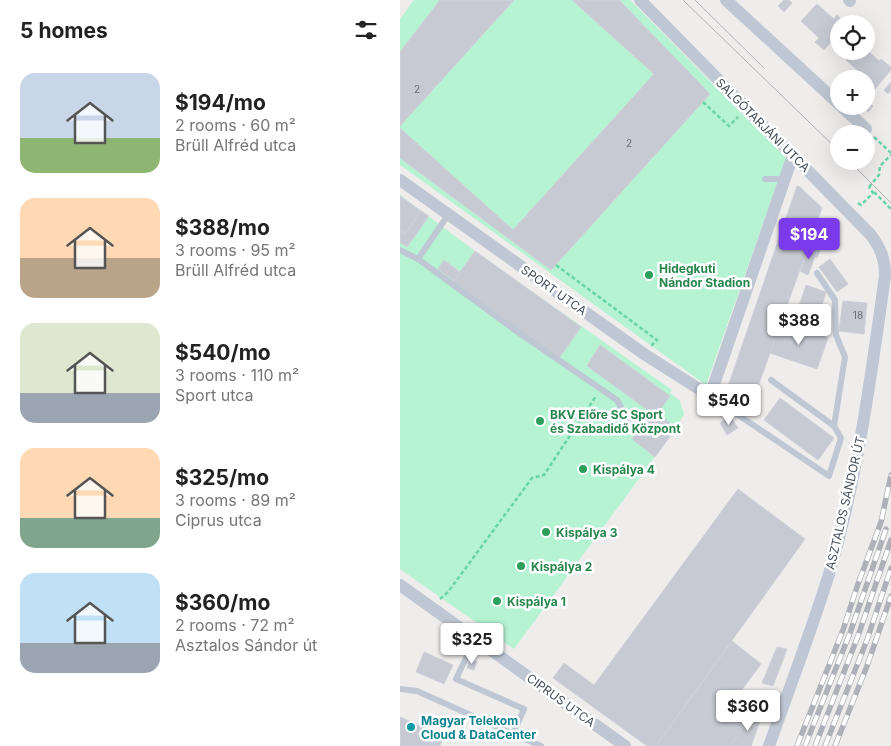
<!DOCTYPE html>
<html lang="en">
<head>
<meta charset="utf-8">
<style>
	body { margin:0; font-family:Inter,sans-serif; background:#f6f6f6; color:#222; height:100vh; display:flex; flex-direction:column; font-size:19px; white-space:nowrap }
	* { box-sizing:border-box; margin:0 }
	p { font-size:16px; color:#767676 }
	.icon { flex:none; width:28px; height:28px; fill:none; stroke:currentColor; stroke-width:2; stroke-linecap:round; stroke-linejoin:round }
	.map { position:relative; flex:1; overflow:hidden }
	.side { display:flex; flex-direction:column; background:#fff; width:400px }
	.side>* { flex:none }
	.controls { position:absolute; left:430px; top:15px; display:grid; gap:10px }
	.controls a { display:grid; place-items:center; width:45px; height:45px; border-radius:50%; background:#fff; box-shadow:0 5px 20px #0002; font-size:25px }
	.price { position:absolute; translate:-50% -42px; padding:0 11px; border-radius:5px; background:#fff; color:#222; font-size:16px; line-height:32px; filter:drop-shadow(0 1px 2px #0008) }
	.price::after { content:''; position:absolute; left:50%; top:30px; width:15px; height:11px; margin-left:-8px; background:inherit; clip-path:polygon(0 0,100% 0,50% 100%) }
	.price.active { background:#7c3aed; color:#fff }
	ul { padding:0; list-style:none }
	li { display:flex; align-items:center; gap:15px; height:125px; padding:0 20px }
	li span { display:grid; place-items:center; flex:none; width:140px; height:100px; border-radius:15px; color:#555 }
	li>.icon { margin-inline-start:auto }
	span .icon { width:60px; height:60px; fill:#fffc; stroke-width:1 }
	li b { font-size:21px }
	h2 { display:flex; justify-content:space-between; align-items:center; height:60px; padding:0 20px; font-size:21px }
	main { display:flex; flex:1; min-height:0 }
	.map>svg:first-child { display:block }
	.grass { fill:#b5f3d2 }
	.building { fill:#c7cad3; stroke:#cfd1d9 }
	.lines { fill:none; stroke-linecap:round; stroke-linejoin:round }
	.path { stroke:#6ad4a8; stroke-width:2.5; stroke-dasharray:4 2.5; stroke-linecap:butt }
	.lane { stroke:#bec7d3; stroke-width:6 }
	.street { stroke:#bec7d3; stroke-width:12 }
	.tram { stroke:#aeb1b8; stroke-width:1 }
	.rail-casing { stroke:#aeb1b8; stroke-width:5.5 }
	.rail { stroke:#fff; stroke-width:4; stroke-dasharray:11; stroke-linecap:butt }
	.leisure-dot { fill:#2e9e5b; stroke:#fff; stroke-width:2 }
	.culture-dot { fill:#0f9aa8; stroke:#fff; stroke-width:2 }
	.labels { text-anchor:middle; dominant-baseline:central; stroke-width:5; stroke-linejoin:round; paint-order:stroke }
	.number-label { font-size:10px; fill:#646d79 }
	.street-label { font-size:12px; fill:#434e5b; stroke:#fff }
	.leisure-label { font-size:12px; font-weight:bold; fill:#27864d; stroke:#fff; text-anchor:start }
	.culture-label { font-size:12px; font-weight:bold; fill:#0d838f; stroke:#fff; text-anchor:start }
</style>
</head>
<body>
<main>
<section class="side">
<h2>5 homes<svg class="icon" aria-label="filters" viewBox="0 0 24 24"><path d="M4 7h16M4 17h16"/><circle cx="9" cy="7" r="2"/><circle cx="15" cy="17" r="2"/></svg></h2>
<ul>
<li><span style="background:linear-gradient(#c9d6e8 65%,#8fb573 0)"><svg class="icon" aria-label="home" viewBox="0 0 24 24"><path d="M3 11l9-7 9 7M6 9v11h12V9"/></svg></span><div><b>$194/mo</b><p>2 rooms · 60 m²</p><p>Brüll Alfréd utca</p></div></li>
<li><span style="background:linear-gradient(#ffd9b3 60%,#b9a48a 0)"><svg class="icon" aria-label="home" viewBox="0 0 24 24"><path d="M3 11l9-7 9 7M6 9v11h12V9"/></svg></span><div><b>$388/mo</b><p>3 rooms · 95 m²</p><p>Brüll Alfréd utca</p></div></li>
<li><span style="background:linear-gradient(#dfe7d0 70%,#9aa5b1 0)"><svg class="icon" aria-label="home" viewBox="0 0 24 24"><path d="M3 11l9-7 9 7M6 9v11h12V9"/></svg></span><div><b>$540/mo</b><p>3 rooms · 110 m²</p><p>Sport utca</p></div></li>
<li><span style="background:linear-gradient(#ffd9b3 70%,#7fa58c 0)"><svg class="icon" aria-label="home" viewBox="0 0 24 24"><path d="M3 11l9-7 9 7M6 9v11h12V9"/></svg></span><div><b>$325/mo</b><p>3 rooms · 89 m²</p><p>Ciprus utca</p></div></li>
<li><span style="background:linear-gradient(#bfe0f5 70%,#9aa5b1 0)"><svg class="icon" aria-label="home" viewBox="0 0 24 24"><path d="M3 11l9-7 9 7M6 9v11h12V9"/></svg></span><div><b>$360/mo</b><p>2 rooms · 72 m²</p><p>Asztalos Sándor út</p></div></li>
</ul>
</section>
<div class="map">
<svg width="491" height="746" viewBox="0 0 491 746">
	<rect width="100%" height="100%" fill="#efecec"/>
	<g class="grass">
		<path d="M14 0H230L386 158 306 385 0 165V19Z"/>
		<path d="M0 195 79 254 272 390 270 393 280 401 284 414 276 428 114 649 0 569Z"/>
	</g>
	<g class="building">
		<path d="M40 0H114L0 126V52Z"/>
		<path d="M172 0H219L310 94 151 270 0 158V128L113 230 254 74Z"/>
		<path d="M384 0H389L392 3 384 12 378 6Z"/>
		<path d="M417 4 434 19 437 15 446 24H439V38L435 42 433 40 424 50 415 42 419 38 401 21Z"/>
		<path d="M466 49 479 61 481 59 491 67V70L475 89 466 81V79H463L456 73 458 71 446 60 454 51H466Z"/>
		<path d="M491 82V91L488 94 484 90Z"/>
		<path d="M466 100 473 106 468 112 462 106H466Z"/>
		<path d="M397 186 400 187 422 208 349 412 325 395Z"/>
		<path d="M0 196 21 211 5 234 0 230Z"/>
		<path d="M21 211 29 216 7 247 0 242V230L5 234Z"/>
		<path d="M409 247 420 251 417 258 415 257 408 275 400 271Z"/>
		<path d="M75 251 181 327 157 361 50 286Z"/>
		<path d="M430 259 448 284 437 292 419 267Z"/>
		<path d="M44 260 60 272 54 281 38 269Z"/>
		<path d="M406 285 426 292 419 315 423 316 419 329 394 321Z"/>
		<path d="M443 301 467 303 464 334 439 331Z"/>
		<path d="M381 322 428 338 417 369 370 353Z"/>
		<path d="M200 345 270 396 256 416 187 366Z"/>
		<path d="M380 398 434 438 418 460 364 420Z"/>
		<path d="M252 413 256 416 258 413 276 428 255 457 232 439Z"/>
		<path d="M330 416 338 428 327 435 320 423Z"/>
		<path d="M338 489 405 539 256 746H247L153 678 164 663 194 685Z"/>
		<path d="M332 641 361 664 338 695 356 710 330 746H256Z"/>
		<path d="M377 647 387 649 373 686 362 683Z"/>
		<path d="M24 652 53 665 44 684 16 672Z"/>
		<path d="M70 660 77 662 74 670 67 668Z"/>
		<path d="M356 710 362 716 351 746H330Z"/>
		<path d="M0 717 44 736 40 746H0Z"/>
	</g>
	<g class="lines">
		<g class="path">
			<path d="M303 102 329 126 338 117"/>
			<path d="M474 137 491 153"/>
			<path d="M469 187 479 175 480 166 491 155"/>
			<path d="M474 192 491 209"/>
			<path d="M458 203 461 205 473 193 469 187"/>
			<path d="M156 265 257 340 251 346"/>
			<path d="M40 599 48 592 132 478 144 475 196 396"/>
		</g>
		<g class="lane">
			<path d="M365 179H385"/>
			<path d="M48 215 18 259 119 333 217 400 225 415 236 425"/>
			<path d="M0 250 18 259"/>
			<path d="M371 380 434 426"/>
			<path d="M310 396 429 476 441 438 434 426 445 357 436 335 435 300 417 273"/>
			<path d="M0 689 17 691 113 734 124 709 56 679 75 639"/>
			<path d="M113 734 141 746"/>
		</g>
		<g class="street">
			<path d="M240 0 470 234C481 248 485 259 485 276 471 376 458 477 429 574 411 632 389 689 369 746"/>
			<path d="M326 0 439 104"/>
			<path d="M449 0 450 1"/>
			<path d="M441 106 466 129"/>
			<path d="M0 180 244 354 310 396 393 155"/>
			<path d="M0 585 225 746"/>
		</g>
		<g class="tram">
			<path d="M283 0 439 151"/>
			<path d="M295 0 364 68"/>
			<path d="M449 161 491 203"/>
		</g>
		<g class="rail-casing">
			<g id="rail">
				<path d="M397 746 443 630 458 584 481 522 491 475"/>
				<path d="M405 746 450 633 486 529"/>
				<path d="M415 746 458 636 491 540"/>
				<path d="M425 746 467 640 491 568"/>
				<path d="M435 746 467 666 491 596"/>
			</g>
		</g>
		<use href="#rail" class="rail"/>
	</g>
	<g class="leisure-dot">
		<circle cx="249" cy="275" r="5"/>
		<circle cx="140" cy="421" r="5"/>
		<circle cx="183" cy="469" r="5"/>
		<circle cx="146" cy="532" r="5"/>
		<circle cx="121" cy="566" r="5"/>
		<circle cx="97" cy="601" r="5"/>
	</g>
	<circle class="culture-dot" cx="11" cy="727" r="5"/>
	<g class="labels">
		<g class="number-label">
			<text x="17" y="89">2</text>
			<text x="229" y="143">2</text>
			<text x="458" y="315">18</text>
		</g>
		<g class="street-label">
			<text transform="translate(363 125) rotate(45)">SALGÓTARJÁNI UTCA</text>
			<text transform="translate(154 290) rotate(35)">SPORT UTCA</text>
			<text transform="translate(445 503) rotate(-77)">ASZTALOS SÁNDOR ÚT</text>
			<text transform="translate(161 700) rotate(36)">CIPRUS UTCA</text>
		</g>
		<g class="leisure-label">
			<text x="259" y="268">Hidegkuti<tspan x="259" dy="14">Nándor Stadion</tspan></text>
			<text x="150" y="414">BKV Előre SC Sport<tspan x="150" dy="14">és Szabadidő Központ</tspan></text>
			<text x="193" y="469">Kispálya 4</text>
			<text x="156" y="532">Kispálya 3</text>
			<text x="131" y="566">Kispálya 2</text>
			<text x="107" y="601">Kispálya 1</text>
		</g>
		<g class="culture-label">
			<text x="21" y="720">Magyar Telekom<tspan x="21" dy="14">Cloud &amp; DataCenter</tspan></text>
		</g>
	</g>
</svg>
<div class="controls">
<a><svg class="icon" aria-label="locate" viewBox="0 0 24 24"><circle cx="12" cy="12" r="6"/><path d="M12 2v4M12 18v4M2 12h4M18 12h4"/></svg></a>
<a>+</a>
<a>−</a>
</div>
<b class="price active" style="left:409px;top:260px">$194</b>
<b class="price" style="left:399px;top:346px">$388</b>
<b class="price" style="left:329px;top:426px">$540</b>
<b class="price" style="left:72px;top:665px">$325</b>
<b class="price" style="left:348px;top:732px">$360</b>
</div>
</main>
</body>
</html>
